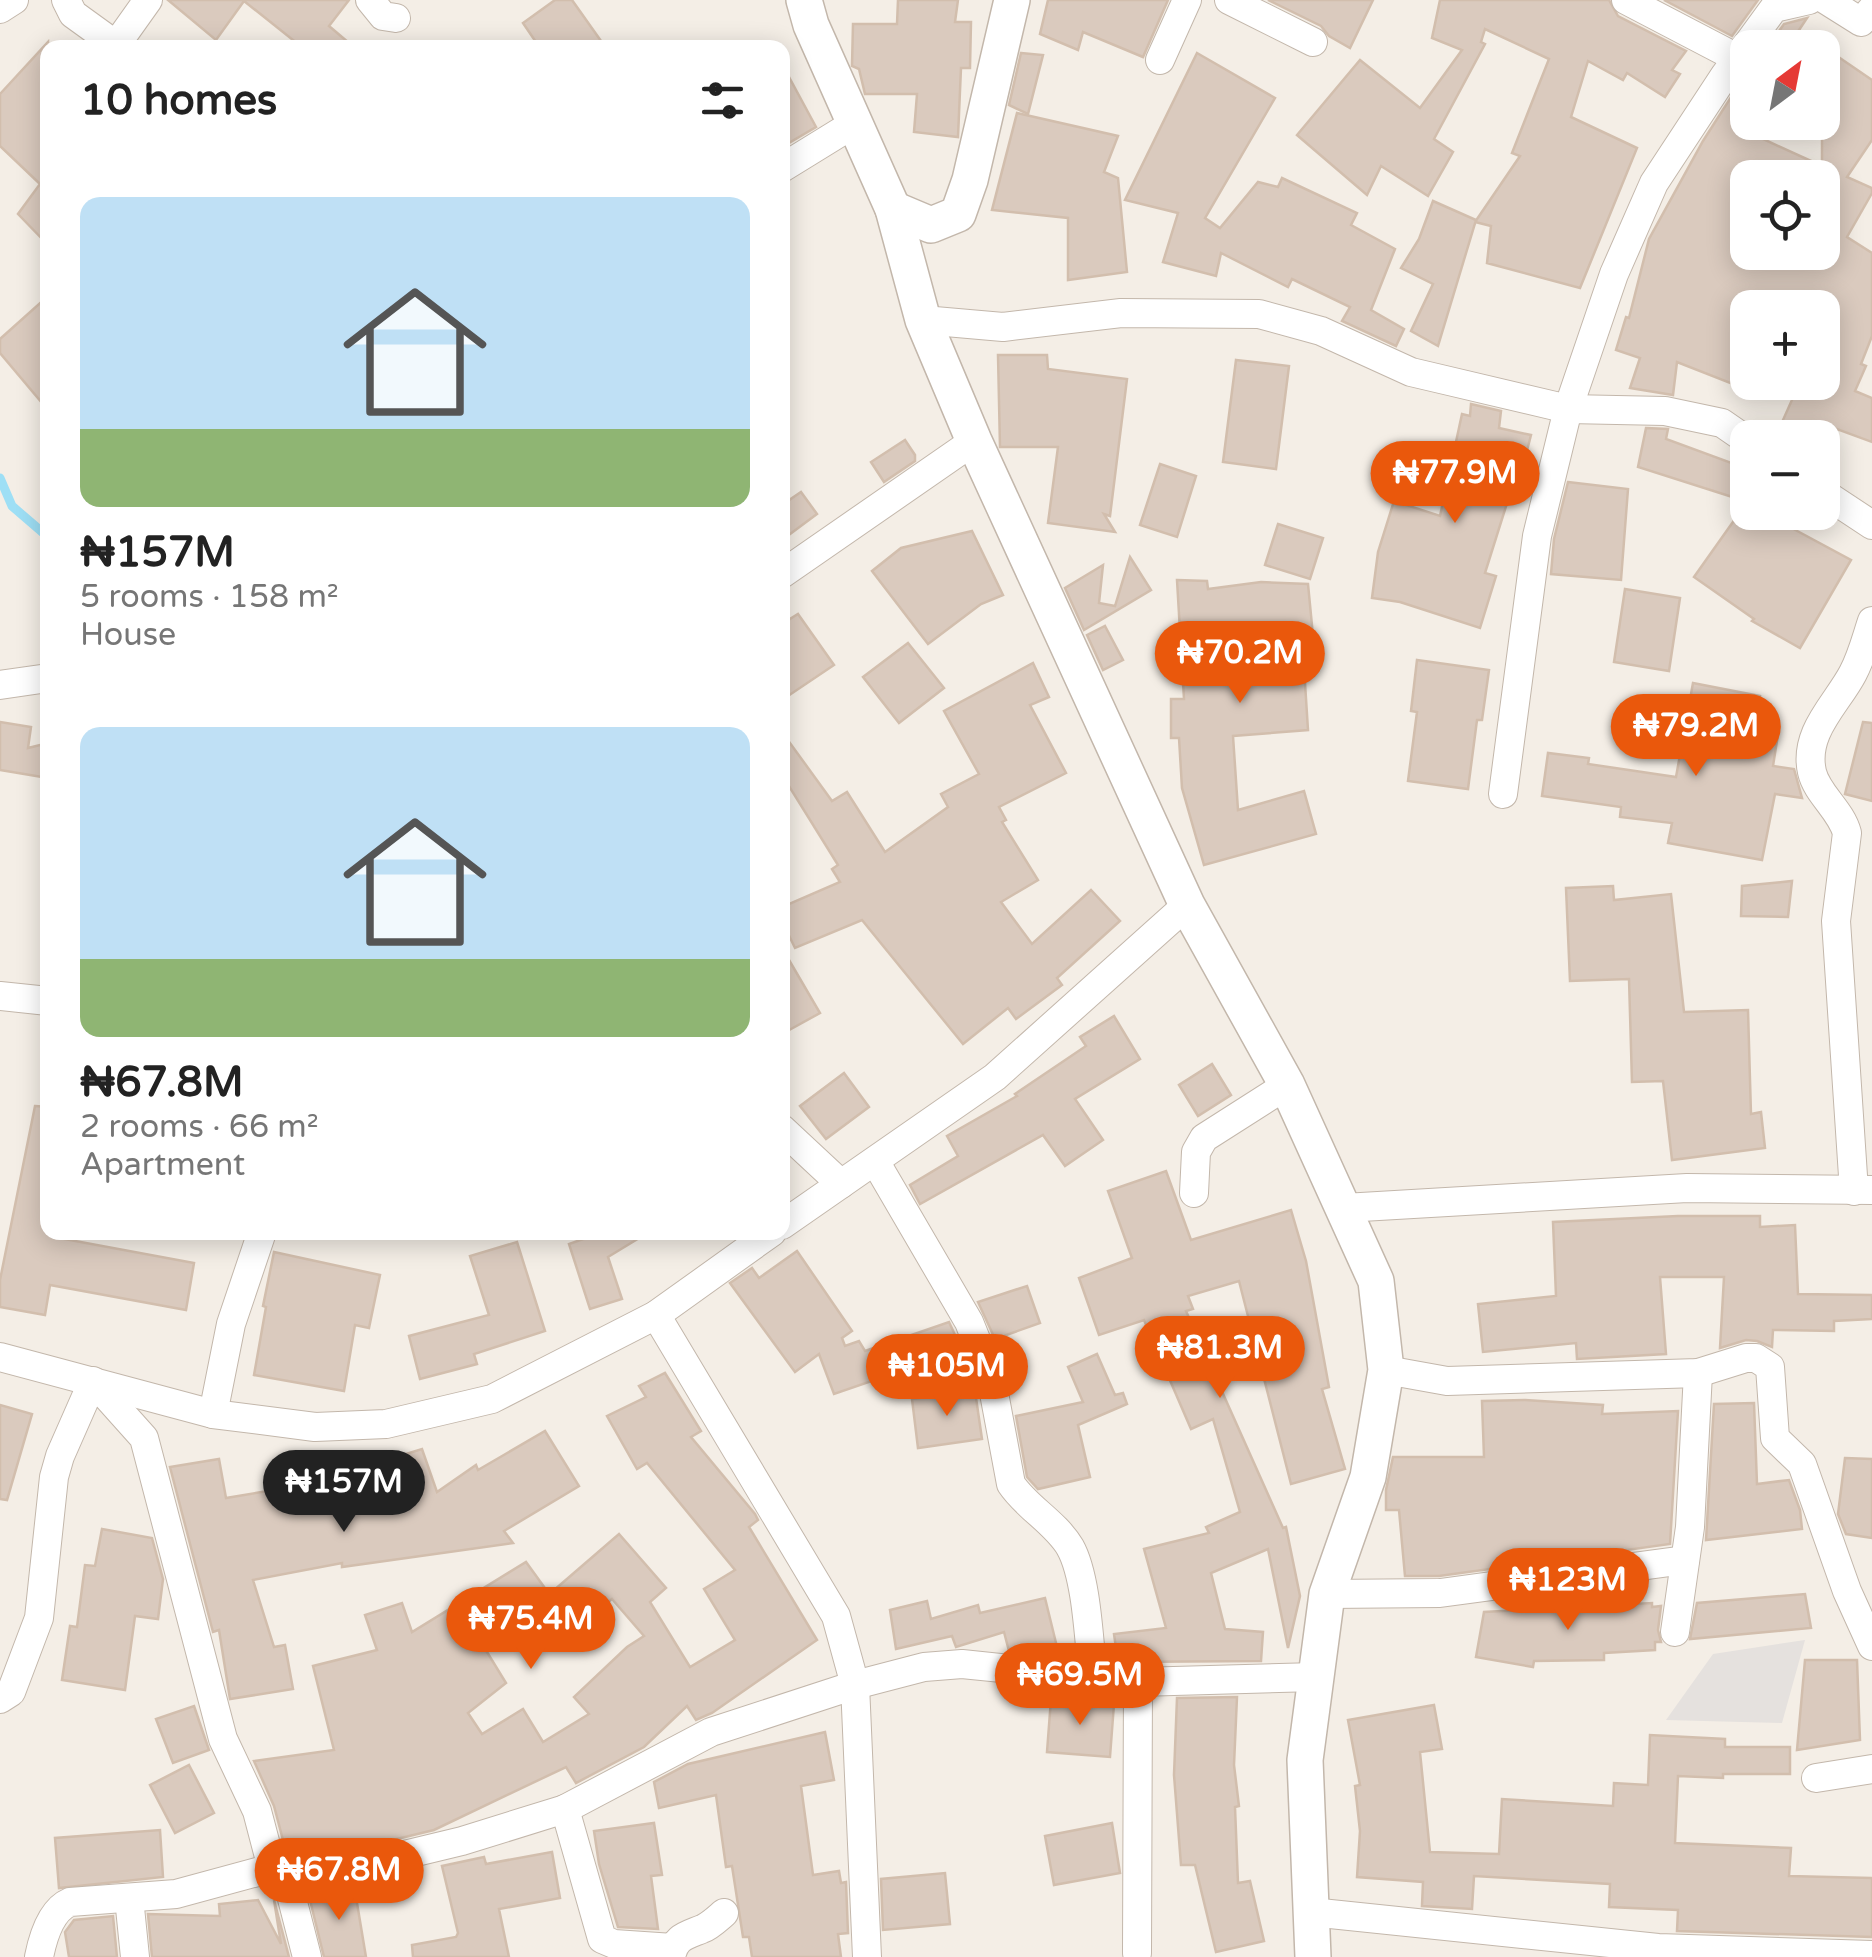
<!DOCTYPE html>
<html lang="en">
<head>
<meta charset="utf-8">
<style>
	body { margin:0; font-family:"Varela Round",sans-serif; background:#f2f2f2; color:#222; height:100vh; display:flex; flex-direction:column; font-size:38px; white-space:nowrap }
	* { box-sizing:border-box; margin:0 }
	p { font-size:32px; color:#767676 }
	.icon { flex:none; width:55px; height:55px; fill:none; stroke:currentColor; stroke-width:2; stroke-linecap:round; stroke-linejoin:round }
	.map { position:relative; flex:1; overflow:hidden }
	.sheet { position:absolute; left:40px; top:40px; width:750px; height:1200px; display:flex; flex-direction:column; background:#fff; border-radius:20px; box-shadow:0 5px 25px #0003 }
	.sheet>* { flex:none }
	.needle { width:65px; rotate:32deg }
	.controls { position:absolute; left:1730px; top:30px; display:grid; gap:20px }
	.controls a { display:grid; place-items:center; width:110px; height:110px; border-radius:20px; background:#fff; box-shadow:0 5px 25px #0003; font-size:50px }
	.price { position:absolute; translate:-50% -85px; padding:0 22px; border-radius:35px; background:#ea580c; color:#fff; font-size:32px; line-height:65px; filter:drop-shadow(0 2px 5px #0008) }
	.price::after { content:''; position:absolute; left:50%; top:60px; width:30px; height:22px; margin-left:-15px; background:inherit; clip-path:polygon(0 0,100% 0,50% 100%) }
	.price.selected { background:#222; color:#fff }
	ul { padding:0; list-style:none }
	li { display:grid; align-content:center; gap:20px; height:530px; padding:0 40px }
	li span { display:grid; place-items:center; height:310px; border-radius:20px; color:#555 }
	li>.icon { margin-inline-start:auto }
	span .icon { width:180px; height:180px; fill:#fffc; stroke-width:1 }
	li b { font-size:42px }
	h2 { display:flex; justify-content:space-between; align-items:center; height:120px; padding:0 40px; font-size:42px }
	.map>svg:first-child { display:block }
	.parking { fill:#e5e1de }
	.lines { fill:none; stroke-linecap:round; stroke-linejoin:round }
	.stream { stroke:#9edff5; stroke-width:9 }
	.building { fill:#dacabe; stroke:#d2bead; stroke-width:2.5; fill-rule:evenodd }
	.minor-casing { stroke:#c3b7ab; stroke-width:30 }
	.tertiary-casing { stroke:#c3b7ab; stroke-width:38 }
	.minor { stroke:#fff; stroke-width:28 }
	.tertiary { stroke:#fff; stroke-width:35 }
</style>
</head>
<body>
<div class="map">
<svg width="1872" height="1957" viewBox="0 0 1872 1957">
	<rect width="100%" height="100%" fill="#f4eee6"/>
	<path class="parking" d="M1805 1640 1782 1723 1666 1720 1713 1654Z"/>
	<g class="lines">
		<path class="stream" d="M0 478 12 506 48 537"/>
	</g>
	<g class="building">
		<path d="M168 0H349L329 26 355 48H303L244 1 216 40Z"/>
		<path d="M555 0H572L606 48H540L523 23Z"/>
		<path d="M898 0H958L955 22H971L970 68H961L958 137 914 132 917 94H865L859 69 852 66 853 24H897Z"/>
		<path d="M1048 0H1168L1143 57 1083 32 1078 50 1040 34Z"/>
		<path d="M1268 0H1373L1350 48 1329 36 1321 26Z"/>
		<path d="M1440 0H1609L1618 16 1686 51 1672 70 1680 74 1665 97 1627 73 1623 80 1588 61 1571 117 1637 148 1580 288 1487 263 1491 226 1475 222 1520 156 1512 153 1549 59 1485 29 1481 42 1485 44 1434 139 1453 152 1428 196 1381 166 1367 195 1297 135 1360 60 1420 108 1462 50 1432 38Z"/>
		<path d="M1664 0H1758L1732 36Z"/>
		<path d="M1807 18 1799 30 1872 80V140L1847 177 1872 188V193L1847 237 1872 253V336L1861 364 1866 366 1855 391 1872 398V442L1837 429 1833 438H1775L1800 382H1822V308H1748V390L1677 362 1673 395 1630 388 1640 358 1616 350 1626 317 1629 318 1649 239 1703 141 1733 94 1748 106V122H1774L1763 139 1822 166V48H1767L1784 24ZM1748 178H1822V252H1748Z"/>
		<path d="M48 42V245L18 214 40 184 0 146V94Z"/>
		<path d="M1021 53 1043 55 1028 114 1009 105Z"/>
		<path d="M1197 53 1275 98 1205 218 1220 228 1258 182 1278 187 1282 178 1357 213 1351 225 1395 249 1371 310 1404 329 1396 346 1342 321 1350 307 1292 279 1288 287 1221 253 1216 276 1163 262 1178 213 1125 200Z"/>
		<path d="M782 64 816 127 782 147Z"/>
		<path d="M1017 113 1118 136 1104 172 1118 178 1127 272 1068 280V218L992 210Z"/>
		<path d="M1433 201 1476 220 1438 346 1411 331 1433 284 1401 268 1419 239Z"/>
		<path d="M48 296V410L0 353V339Z"/>
		<path d="M998 355H1047L1048 369 1127 379 1110 516 1104 514 1115 532 1048 523 1058 447H1000Z"/>
		<path d="M1236 360 1289 366 1276 469 1223 462Z"/>
		<path d="M1471 404 1501 411 1499 428 1531 435 1514 501 1508 500 1485 573 1496 576 1480 628 1400 602 1372 598 1378 552 1394 501 1440 516 1462 414 1470 416Z"/>
		<path d="M1646 428 1668 429 1666 439 1748 469V502L1638 467Z"/>
		<path d="M905 440 915 455V461L884 482 871 462Z"/>
		<path d="M1160 464 1196 476 1177 537 1140 525Z"/>
		<path d="M1568 482 1628 489 1621 580 1551 574 1554 539Z"/>
		<path d="M801 492 817 514 782 540V505Z"/>
		<path d="M1740 512H1769L1789 524 1788 526 1851 560 1800 648 1752 621 1754 619 1694 577Z"/>
		<path d="M1278 524 1323 538 1310 579 1265 565Z"/>
		<path d="M972 531 1003 595 981 604 928 644 872 571 901 548Z"/>
		<path d="M1130 557 1151 590 1084 630 1065 588 1103 565 1099 603 1115 606Z"/>
		<path d="M1177 580 1207 581 1208 589 1261 582 1308 584 1316 667H1304L1308 730 1233 736 1238 810 1304 791 1316 834 1204 865 1182 788 1179 738H1171V699H1184Z"/>
		<path d="M1625 589 1680 598 1669 671 1614 662Z"/>
		<path d="M798 614 834 665 782 700V624Z"/>
		<path d="M1105 626 1123 660 1103 670 1087 635Z"/>
		<path d="M908 643 944 688 899 723 863 677Z"/>
		<path d="M1417 660 1489 670 1482 720H1477L1468 789 1408 781 1417 712 1411 711Z"/>
		<path d="M1033 663 1049 697 1030 705 1066 773 999 807 1006 820 1002 822 1038 880 1001 902 1032 944 1091 890 1120 921 1057 978 1062 985 1016 1019 1008 1008 963 1044 862 920 795 948 782 921V907L840 882 832 869 838 865 782 775V732L832 801 847 792 885 852 948 807 941 794 979 774 944 711Z"/>
		<path d="M1693 683 1760 696 1755 724 1779 728 1773 766 1794 769 1802 798 1775 794 1762 860 1668 843 1672 823 1620 817 1621 807 1542 796 1548 753 1589 758 1588 764 1676 777Z"/>
		<path d="M0 722 31 727 28 748 48 743V778L0 770Z"/>
		<path d="M1863 722 1872 723V801L1845 794Z"/>
		<path d="M1792 881 1788 917 1741 916 1742 886Z"/>
		<path d="M1613 886 1614 900 1671 894 1684 1012 1748 1010 1751 1114 1761 1112 1765 1148 1672 1160 1663 1081 1632 1082 1629 979 1570 981 1566 888Z"/>
		<path d="M782 948 820 1013 782 1034Z"/>
		<path d="M1114 1016 1140 1059 1075 1099 1103 1140 1065 1166 1043 1135 920 1204 910 1185 958 1156 947 1136 1017 1096 1015 1094 1086 1046 1080 1037Z"/>
		<path d="M1212 1064 1231 1095 1198 1116 1179 1085Z"/>
		<path d="M844 1073 869 1107 826 1139 800 1106Z"/>
		<path d="M35 1106 48 1107V1232H60L59 1238 194 1263 186 1310 50 1285 45 1315 0 1307V1280Z"/>
		<path d="M1166 1171 1191 1240 1291 1210 1306 1261 1329 1387 1322 1389 1345 1469 1291 1484 1239 1281 1188 1296 1193 1309 1186 1311 1283 1528 1286 1527 1300 1596 1288 1648 1268 1549 1211 1573 1225 1629 1263 1632 1261 1661 1118 1662 1114 1634 1166 1628 1144 1549 1209 1533 1206 1527 1240 1512 1213 1419 1191 1429 1144 1320 1099 1335 1079 1278 1132 1258 1108 1191Z"/>
		<path d="M1678 1216H1760V1227L1795 1225 1798 1294 1872 1295V1319L1834 1321V1331L1773 1330 1772 1347 1757 1341 1746 1340 1720 1348 1724 1277H1660L1666 1354 1577 1359 1576 1343 1483 1352 1478 1304 1556 1296 1553 1222Z"/>
		<path d="M603 1232H649L608 1257 622 1299 590 1309 569 1244Z"/>
		<path d="M517 1242 545 1331 474 1354 477 1364 420 1379 409 1336 489 1315 470 1256Z"/>
		<path d="M797 1251 852 1331 842 1338 845 1346 859 1341 865 1351 949 1322 962 1350 834 1394 819 1354 795 1372 730 1283 752 1268 759 1278Z"/>
		<path d="M274 1252 380 1275 369 1328 355 1325 344 1391 254 1375 266 1307 263 1306Z"/>
		<path d="M1027 1286 1040 1323 995 1339 978 1302Z"/>
		<path d="M1097 1354 1115 1395 1123 1393 1127 1404 1078 1425 1090 1477 1038 1489 1027 1477 1016 1416 1083 1402 1068 1367Z"/>
		<path d="M665 1373 701 1431 691 1437 755 1514 758 1520 749 1527 817 1640 712 1713 696 1720 687 1706 644 1747 576 1783 566 1767 434 1830 293 1864 288 1859 274 1806 254 1761 334 1750 313 1666 377 1650 365 1615 402 1603 412 1632 526 1562 547 1591 479 1639 506 1683 468 1713 482 1734 523 1709 543 1742 589 1714 574 1697 627 1647 644 1636 612 1599 564 1637 538 1604 619 1534 666 1588 650 1602 690 1667 735 1640 704 1589 735 1570 647 1463 637 1469 607 1416 646 1397 639 1386Z"/>
		<path d="M975 1391 982 1439 918 1448 912 1399Z"/>
		<path d="M1525 1400 1603 1405 1602 1414 1678 1411 1670 1544 1439 1576H1405L1399 1510H1386V1490L1393 1457H1484L1482 1401Z"/>
		<path d="M1754 1403 1757 1484 1789 1480 1800 1510 1802 1529 1706 1540 1714 1404Z"/>
		<path d="M0 1405 32 1414 7 1500 0 1499Z"/>
		<path d="M545 1431 579 1486 504 1531 513 1543 342 1567V1563L253 1580 274 1647 285 1645 293 1689 230 1699 219 1630 213 1632 170 1467 219 1459 226 1498 403 1468 399 1456 422 1449 437 1492 476 1465 478 1470Z"/>
		<path d="M1845 1458 1872 1459V1538L1846 1534 1838 1514Z"/>
		<path d="M102 1529 152 1538 163 1579 158 1619 135 1616 125 1690 62 1680 70 1626 77 1627 85 1565 95 1566Z"/>
		<path d="M1805 1594 1811 1628 1690 1639 1697 1603Z"/>
		<path d="M1045 1598 1057 1647 1028 1653 1009 1651 1004 1632 956 1647 952 1636 896 1649 890 1610 927 1601 931 1619 978 1605 980 1613Z"/>
		<path d="M1652 1603V1607L1661 1606 1658 1630 1661 1642H1655V1650L1604 1653V1660L1534 1661 1533 1667 1476 1657 1484 1612Z"/>
		<path d="M1805 1660H1857L1860 1740 1797 1750Z"/>
		<path d="M1237 1697 1234 1765 1239 1806 1235 1807 1238 1883 1250 1881 1264 1941 1216 1952 1195 1865H1181L1174 1775 1177 1698Z"/>
		<path d="M1051 1699 1114 1704 1110 1757 1047 1752Z"/>
		<path d="M1434 1705 1442 1749 1420 1752 1430 1852 1499 1854 1502 1799 1613 1806 1614 1783 1648 1785 1650 1735 1725 1739V1747H1790V1774H1723V1778L1678 1776 1675 1843 1791 1848 1789 1876 1872 1878V1937L1677 1931 1678 1910 1609 1907 1610 1884 1474 1876 1472 1909 1422 1906 1423 1882 1357 1877 1360 1831 1355 1786 1360 1785 1348 1720Z"/>
		<path d="M194 1706 209 1750 173 1763 156 1719Z"/>
		<path d="M825 1732 834 1780 801 1786 813 1875 839 1871 841 1883 846 1882 848 1933 838 1934 841 1957H752L749 1937H743L732 1866 726 1867 716 1795 659 1808 654 1782 688 1764Z"/>
		<path d="M189 1765 214 1813 175 1833 150 1785Z"/>
		<path d="M654 1823 662 1875 651 1876 658 1929 618 1927 599 1864 594 1831Z"/>
		<path d="M1112 1823 1120 1873 1054 1885 1045 1836Z"/>
		<path d="M160 1830 163 1877 59 1888 55 1838Z"/>
		<path d="M552 1852 560 1898 499 1909 509 1957H413L412 1945 456 1937 458 1933 442 1866 484 1857 486 1864Z"/>
		<path d="M945 1873 950 1924 883 1930 881 1879Z"/>
		<path d="M354 1885 366 1957H324L309 1896Z"/>
		<path d="M258 1900 281 1944 274 1900 289 1957H152L148 1914 220 1916 219 1904Z"/>
		<path d="M113 1916 117 1957H69L65 1932 74 1920Z"/>
	</g>
	<g class="lines">
		<g class="minor-casing">
			<g id="minor">
				<path d="M66 0 73 14 120 48"/>
				<path d="M370 0 383 16 396 18"/>
				<path d="M1229 0 1313 42"/>
				<path d="M1626 0 1737 58"/>
				<path d="M1826 0 1861 22 1872 9"/>
				<path d="M0 9 14 0"/>
				<path d="M116 45 148 0"/>
				<path d="M1160 60 1187 0"/>
				<path d="M782 168 855 123"/>
				<path d="M923 320 1003 327 1121 313 1259 314 1321 331 1411 372 1568 409 1665 411 1722 423 1748 441"/>
				<path d="M1822 492 1872 525"/>
				<path d="M782 574 974 441"/>
				<path d="M0 685 48 678"/>
				<path d="M1503 794 1537 536 1568 409 1614 274 1654 183 1725 75 1774 8 1809 0"/>
				<path d="M0 996 48 1001"/>
				<path d="M782 1129 841 1184"/>
				<path d="M875 1161 969 1322 991 1377 1011 1484C1027 1508 1055 1522 1070 1547 1087 1577 1089 1643 1093 1678"/>
				<path d="M1854 1191 1836 921 1847 833C1841 810 1817 794 1812 772 1803 732 1837 704 1853 673 1862 656 1866 639 1872 621"/>
				<path d="M1194 1193 1196 1152 1204 1138 1287 1085"/>
				<path d="M1344 1208 1687 1188 1872 1190"/>
				<path d="M782 1225 995 1077 1187 905"/>
				<path d="M656 1315 836 1616 855 1685 867 1957"/>
				<path d="M0 1357 213 1414 315 1427 386 1424 492 1399 656 1315 772 1232"/>
				<path d="M1386 1370 1447 1381 1698 1373 1746 1358H1756L1770 1367 1775 1438 1802 1464 1847 1591 1872 1646"/>
				<path d="M213 1414 231 1324 262 1232"/>
				<path d="M1327 1594 1440 1593 1685 1560"/>
				<path d="M1675 1632 1690 1527 1698 1373"/>
				<path d="M0 1699 11 1692 39 1618 54 1477 60 1456 93 1381 144 1438 223 1739 257 1811 272 1868 288 1883 307 1957"/>
				<path d="M1816 1778 1872 1769"/>
				<path d="M565 1809 602 1939 614 1944 673 1948"/>
				<path d="M288 1883 462 1841 565 1809 711 1732 855 1685 924 1667 962 1664 1138 1682 1316 1677"/>
				<path d="M129 1898 135 1957"/>
				<path d="M1311 1912 1658 1948 1872 1955"/>
				<path d="M1137 1953 1138 1682"/>
				<path d="M39 1957C43 1937 51 1910 70 1902L176 1894 272 1868"/>
				<path d="M671 1957C675 1937 685 1936 702 1929 710 1926 717 1919 724 1913"/>
			</g>
		</g>
		<g class="tertiary-casing">
			<g id="tertiary">
				<path d="M804 0 811 25 893 209 923 320 974 441 1187 905 1287 1085 1376 1281 1386 1370 1368 1477 1327 1594 1305 1760 1313 1957"/>
				<path d="M893 209 931 225 958 214 970 180 1012 0"/>
			</g>
		</g>
		<use href="#minor" class="minor"/>
		<use href="#tertiary" class="tertiary"/>
	</g>
</svg>
<div class="controls">
<a><svg class="needle" viewBox="-14 -14 28 28"><path d="M0-13l5 13h-10z" fill="#e53935"/><path d="M0 13l5-13h-10z" fill="#767676"/></svg></a>
<a><svg class="icon" aria-label="locate" viewBox="0 0 24 24"><circle cx="12" cy="12" r="6"/><path d="M12 2v4M12 18v4M2 12h4M18 12h4"/></svg></a>
<a>+</a>
<a>−</a>
</div>
<b class="price" style="left:1455px;top:526px">₦77.9M</b>
<b class="price" style="left:1240px;top:706px">₦70.2M</b>
<b class="price" style="left:1696px;top:779px">₦79.2M</b>
<b class="price" style="left:1220px;top:1401px">₦81.3M</b>
<b class="price" style="left:947px;top:1419px">₦105M</b>
<b class="price selected" style="left:344px;top:1535px">₦157M</b>
<b class="price" style="left:1568px;top:1633px">₦123M</b>
<b class="price" style="left:531px;top:1672px">₦75.4M</b>
<b class="price" style="left:1080px;top:1728px">₦69.5M</b>
<b class="price" style="left:339px;top:1923px">₦67.8M</b>
<section class="sheet">
<h2>10 homes<svg class="icon" aria-label="filters" viewBox="0 0 24 24"><path d="M4 7h16M4 17h16"/><circle cx="9" cy="7" r="2"/><circle cx="15" cy="17" r="2"/></svg></h2>
<ul>
<li><span style="background:linear-gradient(#bfe0f5 75%,#8fb573 0)"><svg class="icon" aria-label="home" viewBox="0 0 24 24"><path d="M3 11l9-7 9 7M6 9v11h12V9"/></svg></span><div><b>₦157M</b><p>5 rooms · 158 m²</p><p>House</p></div></li>
<li><span style="background:linear-gradient(#bfe0f5 75%,#8fb573 0)"><svg class="icon" aria-label="home" viewBox="0 0 24 24"><path d="M3 11l9-7 9 7M6 9v11h12V9"/></svg></span><div><b>₦67.8M</b><p>2 rooms · 66 m²</p><p>Apartment</p></div></li>
</ul>
</section>
</div>
</body>
</html>
